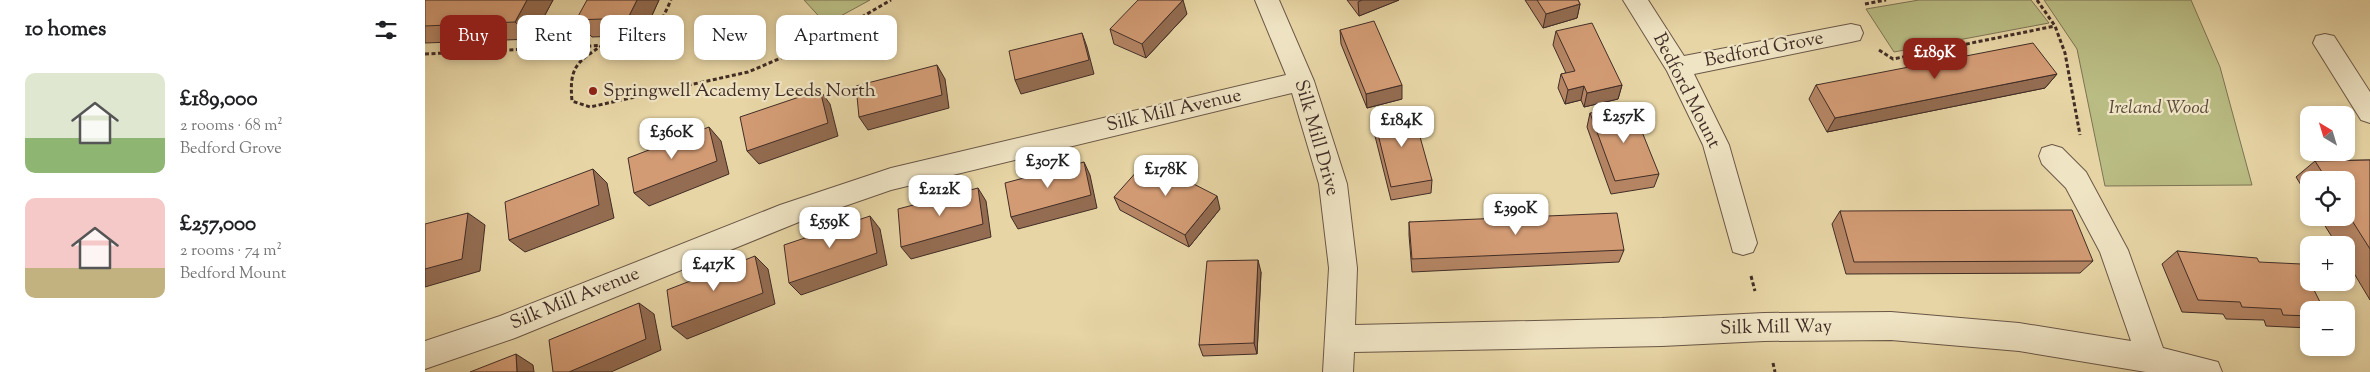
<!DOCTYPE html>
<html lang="en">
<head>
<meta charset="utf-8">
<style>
	body { margin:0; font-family:"Sorts Mill Goudy",serif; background:#f2f2f2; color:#202124; height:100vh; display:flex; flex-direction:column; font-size:19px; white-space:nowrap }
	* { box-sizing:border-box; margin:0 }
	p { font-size:16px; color:#757577 }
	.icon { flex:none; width:28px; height:28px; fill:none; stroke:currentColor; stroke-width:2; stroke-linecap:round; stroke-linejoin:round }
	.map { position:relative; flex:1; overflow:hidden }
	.panel { display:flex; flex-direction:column; background:#fff; width:425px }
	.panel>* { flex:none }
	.banner { position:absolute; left:15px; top:15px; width:475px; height:45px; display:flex; gap:10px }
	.needle { width:32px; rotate:322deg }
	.controls { position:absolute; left:1875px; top:106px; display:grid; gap:10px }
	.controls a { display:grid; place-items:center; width:55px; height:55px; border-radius:10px; background:#fff; box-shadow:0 2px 8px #0003; font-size:25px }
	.price { position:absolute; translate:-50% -42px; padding:0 11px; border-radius:10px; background:#fff; color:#222; font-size:16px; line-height:32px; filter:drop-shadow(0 1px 2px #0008) }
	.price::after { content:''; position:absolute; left:50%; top:30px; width:15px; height:11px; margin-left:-8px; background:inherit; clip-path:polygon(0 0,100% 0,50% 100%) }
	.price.selected { background:#8f2418; color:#fff }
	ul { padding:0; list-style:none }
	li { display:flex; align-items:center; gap:15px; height:125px; padding:0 25px }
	li span { display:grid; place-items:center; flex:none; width:140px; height:100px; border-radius:10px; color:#555 }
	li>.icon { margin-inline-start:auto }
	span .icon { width:60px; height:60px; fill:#fffc; stroke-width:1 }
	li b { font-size:21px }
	h2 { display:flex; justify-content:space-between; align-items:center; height:60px; padding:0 25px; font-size:21px }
	.pill { padding:0 18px; border-radius:10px; background:#fff; box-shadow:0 2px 8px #0003; font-size:18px; line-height:45px }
	.pill.selected { background:#8f2418; color:#fff }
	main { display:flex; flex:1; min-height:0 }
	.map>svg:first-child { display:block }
	.green { fill:#b9bc83; stroke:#7d7454 }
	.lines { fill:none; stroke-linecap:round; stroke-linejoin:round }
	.minor-casing { stroke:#6a5746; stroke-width:2 }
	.path { stroke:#412d26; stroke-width:3; stroke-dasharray:4 2.5; stroke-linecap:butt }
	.minor { fill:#efe4c4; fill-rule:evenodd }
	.wall { fill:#b58564; stroke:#412d26 }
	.shaded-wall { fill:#936c51; stroke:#412d26 }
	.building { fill:#d29b74; stroke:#412d26 }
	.poi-dot { fill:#8f2418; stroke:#efe4c4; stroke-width:2 }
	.labels { text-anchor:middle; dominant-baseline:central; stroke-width:4.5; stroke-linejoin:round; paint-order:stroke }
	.street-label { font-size:19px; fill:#412d26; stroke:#efe4c4 }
	.poi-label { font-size:19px; fill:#412d26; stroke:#efe4c4; text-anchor:start }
	.park-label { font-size:19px; font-style:italic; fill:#594a39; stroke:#efe4c4 }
</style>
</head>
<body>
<main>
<section class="panel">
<h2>10 homes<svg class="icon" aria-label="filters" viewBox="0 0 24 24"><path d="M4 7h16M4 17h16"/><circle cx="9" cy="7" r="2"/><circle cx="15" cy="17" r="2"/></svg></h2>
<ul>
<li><span style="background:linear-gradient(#dfe7d0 65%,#8fb573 0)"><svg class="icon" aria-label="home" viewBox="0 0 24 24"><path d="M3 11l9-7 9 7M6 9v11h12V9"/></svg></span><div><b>£189,000</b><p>2 rooms · 68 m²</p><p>Bedford Grove</p></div></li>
<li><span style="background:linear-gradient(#f6c9c9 70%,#c2b280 0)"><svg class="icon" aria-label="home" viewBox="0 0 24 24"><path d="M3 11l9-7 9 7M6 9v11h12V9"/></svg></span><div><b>£257,000</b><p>2 rooms · 74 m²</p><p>Bedford Mount</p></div></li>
</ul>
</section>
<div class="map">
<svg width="1945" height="372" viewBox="0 0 1945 372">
	<rect width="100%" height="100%" fill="#e7d5a5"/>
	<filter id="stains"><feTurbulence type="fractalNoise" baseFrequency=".004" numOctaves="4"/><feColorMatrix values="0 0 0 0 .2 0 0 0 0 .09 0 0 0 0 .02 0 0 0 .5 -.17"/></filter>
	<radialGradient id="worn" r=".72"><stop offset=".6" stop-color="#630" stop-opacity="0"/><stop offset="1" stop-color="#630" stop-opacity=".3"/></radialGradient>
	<g class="green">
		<path d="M379 0H445L401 24Z"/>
		<path d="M1494 0H1606L1624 23 1469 52 1441 9Z"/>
		<path d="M1619 0H1766L1795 67 1827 185 1680 186 1652 49Z"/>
	</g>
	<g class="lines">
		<g class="minor-casing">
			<g id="minor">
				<path d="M830 0H854L889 81 922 184 932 268 930 325 1237 318 1339 313 1466 312 1594 323 1706 341 1675 252 1641 188 1617 164 1614 156 1617 148 1627 145 1637 148 1661 172 1703 250 1738 348 1793 362 1797 372H1721L1594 351 1466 340 1339 341 1237 346 929 352 928 372H898L904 268 894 184 867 93 466 190 374 222 90 338 0 369V341L75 316 355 205 466 168 861 75Z"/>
				<path d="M1198 0H1223L1259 56 1426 24 1435 26 1438 33 1435 40 1426 42 1269 74 1304 145 1332 243 1328 252 1318 255 1308 252 1278 145 1242 71Z"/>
				<path d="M1900 34 1909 36 1945 92V123L1936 120 1888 43 1891 36Z"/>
			</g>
		</g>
		<g class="path">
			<path d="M1612 0 1630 26 1640 53 1655 135"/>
			<path d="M1440 4 1461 0"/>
			<path d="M178 45C151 62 144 68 147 101L165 107 323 72 394 42 466 0"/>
			<path d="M1454 50 1468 59 1630 26"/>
			<path d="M0 54 226 43 246 0"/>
			<path d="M1326 276 1330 291"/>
			<path d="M1348 363 1350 372"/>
		</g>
		<use href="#minor" class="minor"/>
	</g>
	<g class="wall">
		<path d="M0 0H128L107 39 0 43Z"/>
		<path d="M234 0 218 35 167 37 151 20Z"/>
		<path d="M922 0H974L934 16Z"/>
		<path d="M1100 0H1153L1155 4 1152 18 1118 28Z"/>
		<path d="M762 14 721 58 689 44 685 29Z"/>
		<path d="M915 30 977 99 942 108 916 44Z"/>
		<path d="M1131 31 1197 85 1193 99 1159 107 1156 100 1140 104 1133 88 1136 74 1141 73 1128 45Z"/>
		<path d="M1632 74 1620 88 1402 132 1384 99 1391 85Z"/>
		<path d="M1165 113 1234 174 1229 187 1186 194 1162 127Z"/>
		<path d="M948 114 1007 180 1006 193 966 200 948 128Z"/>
		<path d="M1945 160V300L1921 260V245H1912L1895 218H1921V180H1884V198L1871 177 1890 161Z"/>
		<path d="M689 197 795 209 764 247 695 210Z"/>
		<path d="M1415 211 1668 261 1655 273 1421 274 1407 224Z"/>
		<path d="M984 222 1199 250 1194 262 987 272 984 235Z"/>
		<path d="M1752 251 1834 262 1884 310V328L1841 326 1839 320 1801 319 1798 314 1757 312 1737 264Z"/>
		<path d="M836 272 832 354 778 356 774 345Z"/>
	</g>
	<g class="shaded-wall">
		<path d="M102 0H128L107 39 90 22Z"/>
		<path d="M212 0H234L218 35 203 18Z"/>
		<path d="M758 0 762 14 721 58 717 44Z"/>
		<path d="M937 0H974L934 16 933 2Z"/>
		<path d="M1155 4 1152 18 1118 28 1121 14Z"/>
		<path d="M657 33 662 47 669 74 596 94 590 80Z"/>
		<path d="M512 65 520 79 524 108 443 130 434 117Z"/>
		<path d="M1632 74 1620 88 1402 132 1410 118Z"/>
		<path d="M977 85V99L942 108 941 94Z"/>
		<path d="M1197 85 1193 99 1159 107 1162 93Z"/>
		<path d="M1159 86 1156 100 1140 104 1143 90Z"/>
		<path d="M395 90 405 104 413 136 334 164 322 151Z"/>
		<path d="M284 127 296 141 304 174 224 206 209 193Z"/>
		<path d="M659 162 665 175 672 208 593 229 586 217Z"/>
		<path d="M168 169 182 183 189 218 100 252 84 240Z"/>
		<path d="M553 188 561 201 566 237 486 259 476 247Z"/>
		<path d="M792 196 795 209 764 247 760 235Z"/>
		<path d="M43 213 60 225 55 271 0 287V269Z"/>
		<path d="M445 216 455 229 462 265 376 295 364 283Z"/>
		<path d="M330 256 343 269 350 304 262 339 247 327Z"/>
		<path d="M833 260 836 272 832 354 829 343Z"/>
		<path d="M214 303 229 314 236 350 186 372H144Z"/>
		<path d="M91 354 108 365 109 372H92Z"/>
	</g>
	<g class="building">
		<path d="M0 0H102L90 22 0 26Z"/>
		<path d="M162 0H212L203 18 151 20Z"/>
		<path d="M713 0H758L717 44 685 29Z"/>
		<path d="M1112 0H1153L1155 4 1121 14Z"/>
		<path d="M949 21 977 85 941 94 915 30Z"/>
		<path d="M1167 23 1197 85 1162 93 1159 86 1143 90 1136 74 1150 71 1131 31Z"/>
		<path d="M657 33 664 60 590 80 584 51Z"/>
		<path d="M1608 43 1632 74 1410 118 1391 85Z"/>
		<path d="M512 65 517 95 434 117 431 86Z"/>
		<path d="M395 90 403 123 322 151 315 117Z"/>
		<path d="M1207 107 1234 174 1190 181 1165 113Z"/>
		<path d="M987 108 1007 180 966 187 948 114Z"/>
		<path d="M284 127 292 161 209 193 203 158Z"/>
		<path d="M722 160 792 196 760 235 689 197Z"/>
		<path d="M1945 160V249L1921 211V180H1902L1890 161Z"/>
		<path d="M659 162 666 195 586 217 580 183Z"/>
		<path d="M168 169 174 205 84 240 80 202Z"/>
		<path d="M553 188 558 224 476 247 473 209Z"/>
		<path d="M1647 210 1668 261 1429 262 1415 211Z"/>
		<path d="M43 213 37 259 0 269V224Z"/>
		<path d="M1192 213 1199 250 987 259 984 222Z"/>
		<path d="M445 216 452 253 364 283 359 245Z"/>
		<path d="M1752 251 1832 258 1834 262 1876 264 1884 280V282H1885L1899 310H1884V316L1858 315 1856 309 1817 307 1815 302 1773 300Z"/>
		<path d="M330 256 338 293 247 327 242 290Z"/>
		<path d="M833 260 829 343 774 345 782 261Z"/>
		<path d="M214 303 221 339 144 372H128L124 340Z"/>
		<path d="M91 354 92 372H45Z"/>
	</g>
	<circle class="poi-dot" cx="168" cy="91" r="5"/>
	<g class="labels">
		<g class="street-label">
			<text transform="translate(1339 50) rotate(-11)">Bedford Grove</text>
			<text transform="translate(1261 91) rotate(63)">Bedford Mount</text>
			<text transform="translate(749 111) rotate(-13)">Silk Mill Avenue</text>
			<text transform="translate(891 138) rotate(74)">Silk Mill Drive</text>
			<text transform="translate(150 299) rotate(-22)">Silk Mill Avenue</text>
			<text transform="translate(1351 328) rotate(-1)">Silk Mill Way</text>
		</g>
		<g class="poi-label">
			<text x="178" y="91">Springwell Academy Leeds North</text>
		</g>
		<g class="park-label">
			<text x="1734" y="108">Ireland Wood</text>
		</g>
	</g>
	<rect width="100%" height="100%" filter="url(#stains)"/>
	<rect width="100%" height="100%" fill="url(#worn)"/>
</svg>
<div class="controls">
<a><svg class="needle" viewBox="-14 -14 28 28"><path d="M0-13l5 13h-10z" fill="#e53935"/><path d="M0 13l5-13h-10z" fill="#757577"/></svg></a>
<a><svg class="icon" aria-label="locate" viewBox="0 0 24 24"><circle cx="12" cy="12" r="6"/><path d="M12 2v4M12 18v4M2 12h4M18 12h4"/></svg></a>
<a>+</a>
<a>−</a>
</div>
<b class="price selected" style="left:1510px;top:80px">£189K</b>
<b class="price" style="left:1199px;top:144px">£257K</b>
<b class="price" style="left:977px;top:148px">£184K</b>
<b class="price" style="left:247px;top:160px">£360K</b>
<b class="price" style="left:623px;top:189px">£307K</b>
<b class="price" style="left:741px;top:197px">£178K</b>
<b class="price" style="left:515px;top:217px">£212K</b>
<b class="price" style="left:1091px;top:236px">£390K</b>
<b class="price" style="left:405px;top:249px">£559K</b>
<b class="price" style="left:289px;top:292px">£417K</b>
<div class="banner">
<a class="pill selected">Buy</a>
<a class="pill">Rent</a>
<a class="pill">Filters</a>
<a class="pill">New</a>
<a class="pill">Apartment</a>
</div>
</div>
</main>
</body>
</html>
